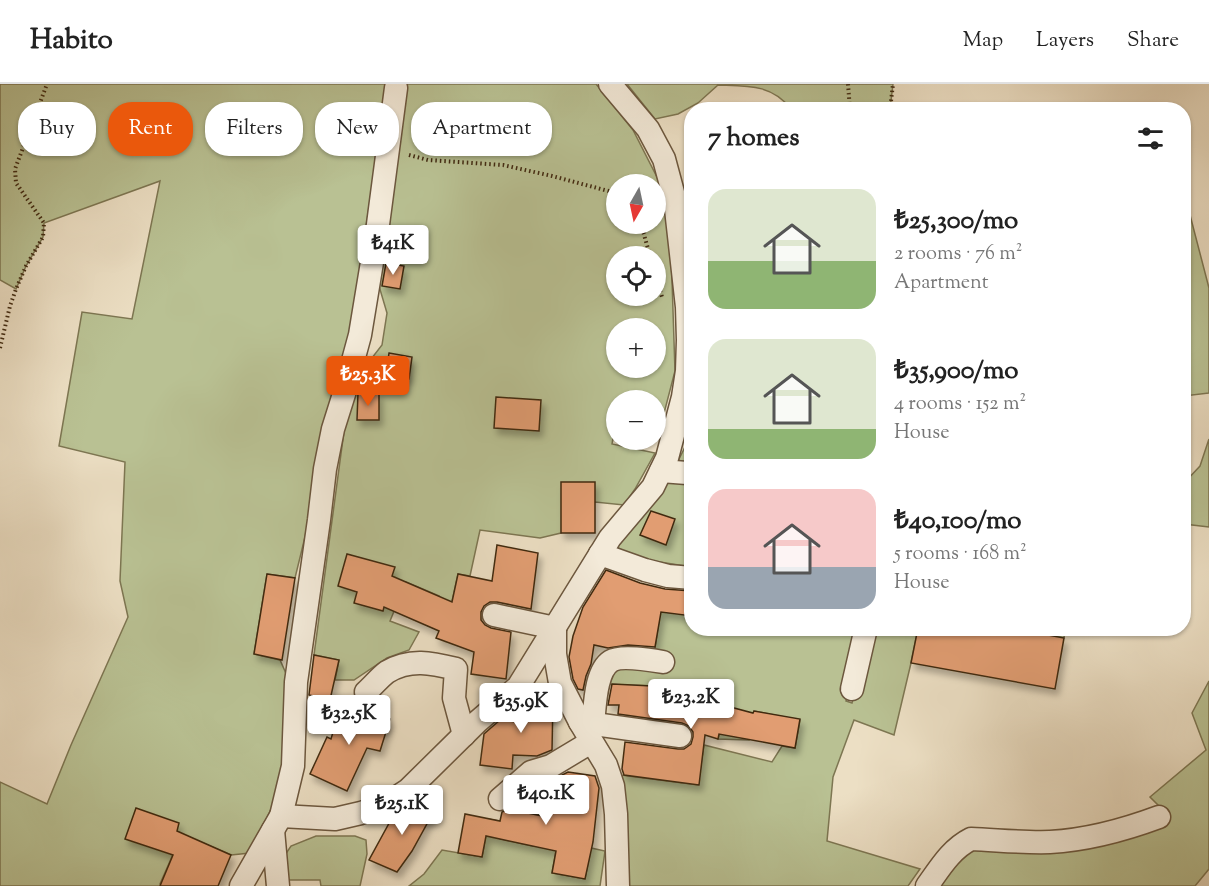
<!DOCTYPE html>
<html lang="en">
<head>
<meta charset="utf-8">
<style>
	body { margin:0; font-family:"Sorts Mill Goudy",serif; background:#f2f2f2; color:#222; height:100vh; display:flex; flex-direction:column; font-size:22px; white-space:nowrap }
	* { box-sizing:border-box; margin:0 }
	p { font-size:20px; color:#767676 }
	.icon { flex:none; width:33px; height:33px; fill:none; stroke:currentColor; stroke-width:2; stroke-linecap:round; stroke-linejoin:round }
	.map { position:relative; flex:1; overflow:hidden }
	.side { position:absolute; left:684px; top:18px; width:507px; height:534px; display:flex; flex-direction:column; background:#fff; border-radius:24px; box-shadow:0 2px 4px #0004 }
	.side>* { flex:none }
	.top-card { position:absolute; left:18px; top:18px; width:570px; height:54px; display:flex; gap:12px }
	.needle { width:39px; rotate:189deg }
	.tools { position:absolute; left:606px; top:90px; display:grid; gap:12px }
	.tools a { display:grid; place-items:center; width:60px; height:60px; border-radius:50%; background:#fff; box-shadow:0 2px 4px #0004; font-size:30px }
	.price { position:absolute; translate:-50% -51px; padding:0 14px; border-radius:6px; background:#fff; color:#222; font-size:20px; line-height:39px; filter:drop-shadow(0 2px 3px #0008) }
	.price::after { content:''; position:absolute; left:50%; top:36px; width:18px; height:14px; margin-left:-9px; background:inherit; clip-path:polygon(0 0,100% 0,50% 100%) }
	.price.on { background:#ea580c; color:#fff }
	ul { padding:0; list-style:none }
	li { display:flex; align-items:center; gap:18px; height:150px; padding:0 24px }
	li span { display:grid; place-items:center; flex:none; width:168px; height:120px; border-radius:18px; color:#555 }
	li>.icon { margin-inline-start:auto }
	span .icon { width:72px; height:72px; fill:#fffc; stroke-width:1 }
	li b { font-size:26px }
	h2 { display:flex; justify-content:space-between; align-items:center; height:72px; padding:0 24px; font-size:26px }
	.tag { padding:0 21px; border-radius:24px; background:#fff; box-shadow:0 2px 4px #0004; font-size:21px; line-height:54px }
	.tag.on { background:#ea580c; color:#fff }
	header { display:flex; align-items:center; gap:36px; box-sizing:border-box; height:84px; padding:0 30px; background:#fff; border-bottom:2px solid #e0e0e0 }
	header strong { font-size:28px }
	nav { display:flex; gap:33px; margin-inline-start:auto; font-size:21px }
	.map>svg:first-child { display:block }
	.green { fill:#b9c193; stroke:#7d7652; stroke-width:1.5; fill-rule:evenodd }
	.building { fill:#e19d72; stroke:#412a11; stroke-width:1.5; filter:url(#shadow) }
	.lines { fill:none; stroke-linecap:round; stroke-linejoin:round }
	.minor-casing { stroke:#6c573e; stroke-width:25 }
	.path { stroke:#412a11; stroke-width:4; stroke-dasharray:1.5 3; stroke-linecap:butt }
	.minor { stroke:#f3ead9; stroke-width:22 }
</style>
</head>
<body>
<header>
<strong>Habito</strong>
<nav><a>Map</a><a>Layers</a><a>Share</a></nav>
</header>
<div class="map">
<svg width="1209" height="802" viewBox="0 0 1209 802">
	<defs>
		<filter id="shadow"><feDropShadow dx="3.5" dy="6" stdDeviation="3" flood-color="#0004"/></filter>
	</defs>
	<rect width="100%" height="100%" fill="#ecdfc4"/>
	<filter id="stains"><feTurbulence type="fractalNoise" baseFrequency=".00333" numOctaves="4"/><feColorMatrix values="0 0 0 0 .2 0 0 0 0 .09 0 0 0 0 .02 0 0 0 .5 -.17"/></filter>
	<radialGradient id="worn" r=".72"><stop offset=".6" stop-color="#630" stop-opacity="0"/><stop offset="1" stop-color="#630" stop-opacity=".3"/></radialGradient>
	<g class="green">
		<path d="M0 0H387L351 246 305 453 295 494 267 490 254 570 280 576 288 594 284 673 273 721 250 769 231 771 182 750 160 800 164 802H0V698L47 720 71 661 128 533 120 497 125 378 59 362 82 228 132 235 160 97 44 139 43 153 26 182 16 205 0 196Z"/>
		<path d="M397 0H596L633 46 662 103 671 166 675 287 662 337 656 335V316H616V338L612 360 655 369 635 405 624 421 595 418 561 449 540 454 480 446 470 492 458 490 451 522 427 542 439 512 406 498 390 537 419 548 409 566 387 574 354 596H335L339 576 314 571 347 325 361 288 382 261 387 229 379 202ZM616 100H656V140H616ZM616 172H656V212H616ZM616 244H656V284H616Z"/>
		<path d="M627 0H893L890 25H791C772 0 747 2 718 1L698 19 678 30 655 35Z"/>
		<path d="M1184 108 1209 204V309L1184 312Z"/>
		<path d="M691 334V483L635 474 615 462 665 403 685 363Z"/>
		<path d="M1209 355V443L1184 440V399L1200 382Z"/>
		<path d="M599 521 642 530 644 525 671 529V526L691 524 692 544 858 545 860 551 846 617 852 619 872 545H918L911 579 894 651 854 636 833 693 827 757 920 785 908 802H627L624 716 621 691 698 701 704 661 772 678 782 662 795 664 800 636 754 627 749 656 718 655 726 622 689 612 692 602 673 596 661 639 650 638 652 602 603 600C605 595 606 590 610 587 625 575 651 581 668 582V573L654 571 659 537 617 531 612 564 594 560Z"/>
		<path d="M1011 545H1065L1064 554Z"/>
		<path d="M1209 597V785L1195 802H936L965 764 1169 732 1150 713 1206 666 1192 629Z"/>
		<path d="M554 686 548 725 559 751 552 789 585 795 591 764 605 767 600 802H409L424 790 442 766 482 773 489 735 500 737 497 754 533 762 540 731 503 723 537 692Z"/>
		<path d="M316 752H355L366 756 367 770 360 802H321L320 796H288L283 774 291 762Z"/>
	</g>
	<g class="building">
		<path d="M386 179 404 182 400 205 382 202Z"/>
		<path d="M389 269 412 273 409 295 386 291Z"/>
		<path d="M358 309 379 310V336H357Z"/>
		<path d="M496 313 541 316 539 347 494 344Z"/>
		<rect x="561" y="398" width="34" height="51"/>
		<path d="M651 427 675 435 666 461 640 451Z"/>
		<path d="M497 461 538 469 531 525 497 518H490L484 522 481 528V536L485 541 491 544 511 548 506 595 471 590 474 568 436 554 439 547 384 523 383 527 354 519 357 508 338 502 347 470 395 483 392 492 452 518 458 490 492 497Z"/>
		<path d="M606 486 640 499 665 505 692 507V532L661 528 655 563 628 561 608 564 594 561 591 580 586 592 583 606 578 605 573 595 569 573 573 552 583 523Z"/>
		<path d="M267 490 295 494 282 576 254 570Z"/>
		<path d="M918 544H1011L1064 554 1055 605 911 579Z"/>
		<path d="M314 571 339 576 330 616 309 611Z"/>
		<path d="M612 600 692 604 689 612 753 629 754 627 800 635 795 664 719 650 718 655 705 651 699 701 624 691 622 685 625 658 678 665H684L691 660 693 653V648L689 642 682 639 618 630 619 621H608Z"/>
		<path d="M533 605H548L553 616 552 666 537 672 513 671 512 685 480 681 484 650 500 636 526 639 527 613Z"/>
		<path d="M341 621 390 635 380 667 367 664 347 707 310 690 327 653 331 655Z"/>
		<path d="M568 688 595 692 599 704 593 758 585 795 552 789 556 767 486 752 482 773 458 769 465 730 500 737 502 728 509 725 547 733 552 696Z"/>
		<path d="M416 717 434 727 412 767 397 788 369 776 393 732Z"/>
		<path d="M136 724 179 739 177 747 231 771 218 802H160L173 771 125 755Z"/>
	</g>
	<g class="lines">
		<g class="minor-casing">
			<g id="minor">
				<path d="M661 387 687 389 692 387"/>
				<path d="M600 470 645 486 668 492 692 494"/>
				<path d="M494 531 555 544"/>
				<path d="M555 544V570L560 599 580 638 606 681 613 702 616 730 618 802"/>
				<path d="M852 605 866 544"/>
				<path d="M366 608C373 602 380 593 387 588 410 574 432 579 456 585L454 614 464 651"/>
				<path d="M580 638 680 652"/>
				<path d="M593 640C595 623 595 587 611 577 621 571 651 576 663 578"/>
				<path d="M500 715 531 688 551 682 591 658"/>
				<path d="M281 732 335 735 361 729 385 721 408 706 477 638 518 603 610 454 653 403 667 374 683 313 687 287 688 256 687 223 675 116 664 75 648 45 610 0"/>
				<path d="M273 746 278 802"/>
				<path d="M241 802 281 732 293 682 296 598 319 436 325 385 333 345 344 310 360 251 377 148 396 4"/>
				<path d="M927 802C940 784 951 765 971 755 997 756 1024 759 1050 758 1087 756 1124 746 1159 733"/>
			</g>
		</g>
		<g class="path">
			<path d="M848 0 850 26"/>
			<path d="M890 26 893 0"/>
			<path d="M409 71 428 76 503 81 552 92 616 109"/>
			<path d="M641 140 650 172"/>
			<path d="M656 194 662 213"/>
			<path d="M0 264 10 222 16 205 26 182 43 153 44 139 16 99 15 85 47 0"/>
		</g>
		<use href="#minor" class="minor"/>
	</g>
	<rect width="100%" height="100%" filter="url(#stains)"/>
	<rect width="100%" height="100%" fill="url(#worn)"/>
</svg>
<div class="tools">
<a><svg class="needle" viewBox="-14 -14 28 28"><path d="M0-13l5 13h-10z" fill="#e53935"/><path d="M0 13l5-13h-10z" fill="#767676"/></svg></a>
<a><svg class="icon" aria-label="locate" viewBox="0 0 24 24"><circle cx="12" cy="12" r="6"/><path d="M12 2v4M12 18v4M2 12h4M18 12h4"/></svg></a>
<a>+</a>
<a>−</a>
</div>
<b class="price" style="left:393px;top:192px">₺41K</b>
<b class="price on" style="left:368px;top:323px">₺25.3K</b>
<b class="price" style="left:691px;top:646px">₺23.2K</b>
<b class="price" style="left:521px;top:650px">₺35.9K</b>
<b class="price" style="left:349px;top:662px">₺32.5K</b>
<b class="price" style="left:546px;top:742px">₺40.1K</b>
<b class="price" style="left:402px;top:752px">₺25.1K</b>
<div class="top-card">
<a class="tag">Buy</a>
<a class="tag on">Rent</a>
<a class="tag">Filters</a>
<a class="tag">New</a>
<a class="tag">Apartment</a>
</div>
<section class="side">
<h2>7 homes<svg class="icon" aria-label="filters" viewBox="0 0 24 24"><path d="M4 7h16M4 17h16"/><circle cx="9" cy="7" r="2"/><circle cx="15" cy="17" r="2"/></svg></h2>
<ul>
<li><span style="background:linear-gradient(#dfe7d0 60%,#8fb573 0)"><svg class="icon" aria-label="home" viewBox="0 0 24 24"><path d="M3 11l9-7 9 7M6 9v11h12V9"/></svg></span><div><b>₺25,300/mo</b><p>2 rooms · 76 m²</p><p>Apartment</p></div></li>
<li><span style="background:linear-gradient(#dfe7d0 75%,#8fb573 0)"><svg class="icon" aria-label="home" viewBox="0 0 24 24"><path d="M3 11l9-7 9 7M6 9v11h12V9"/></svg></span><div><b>₺35,900/mo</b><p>4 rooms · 152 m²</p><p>House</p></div></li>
<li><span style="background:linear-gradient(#f6c9c9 65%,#9aa5b1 0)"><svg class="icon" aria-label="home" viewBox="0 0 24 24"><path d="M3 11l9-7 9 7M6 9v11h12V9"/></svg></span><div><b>₺40,100/mo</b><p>5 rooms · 168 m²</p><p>House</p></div></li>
</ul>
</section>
</div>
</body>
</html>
